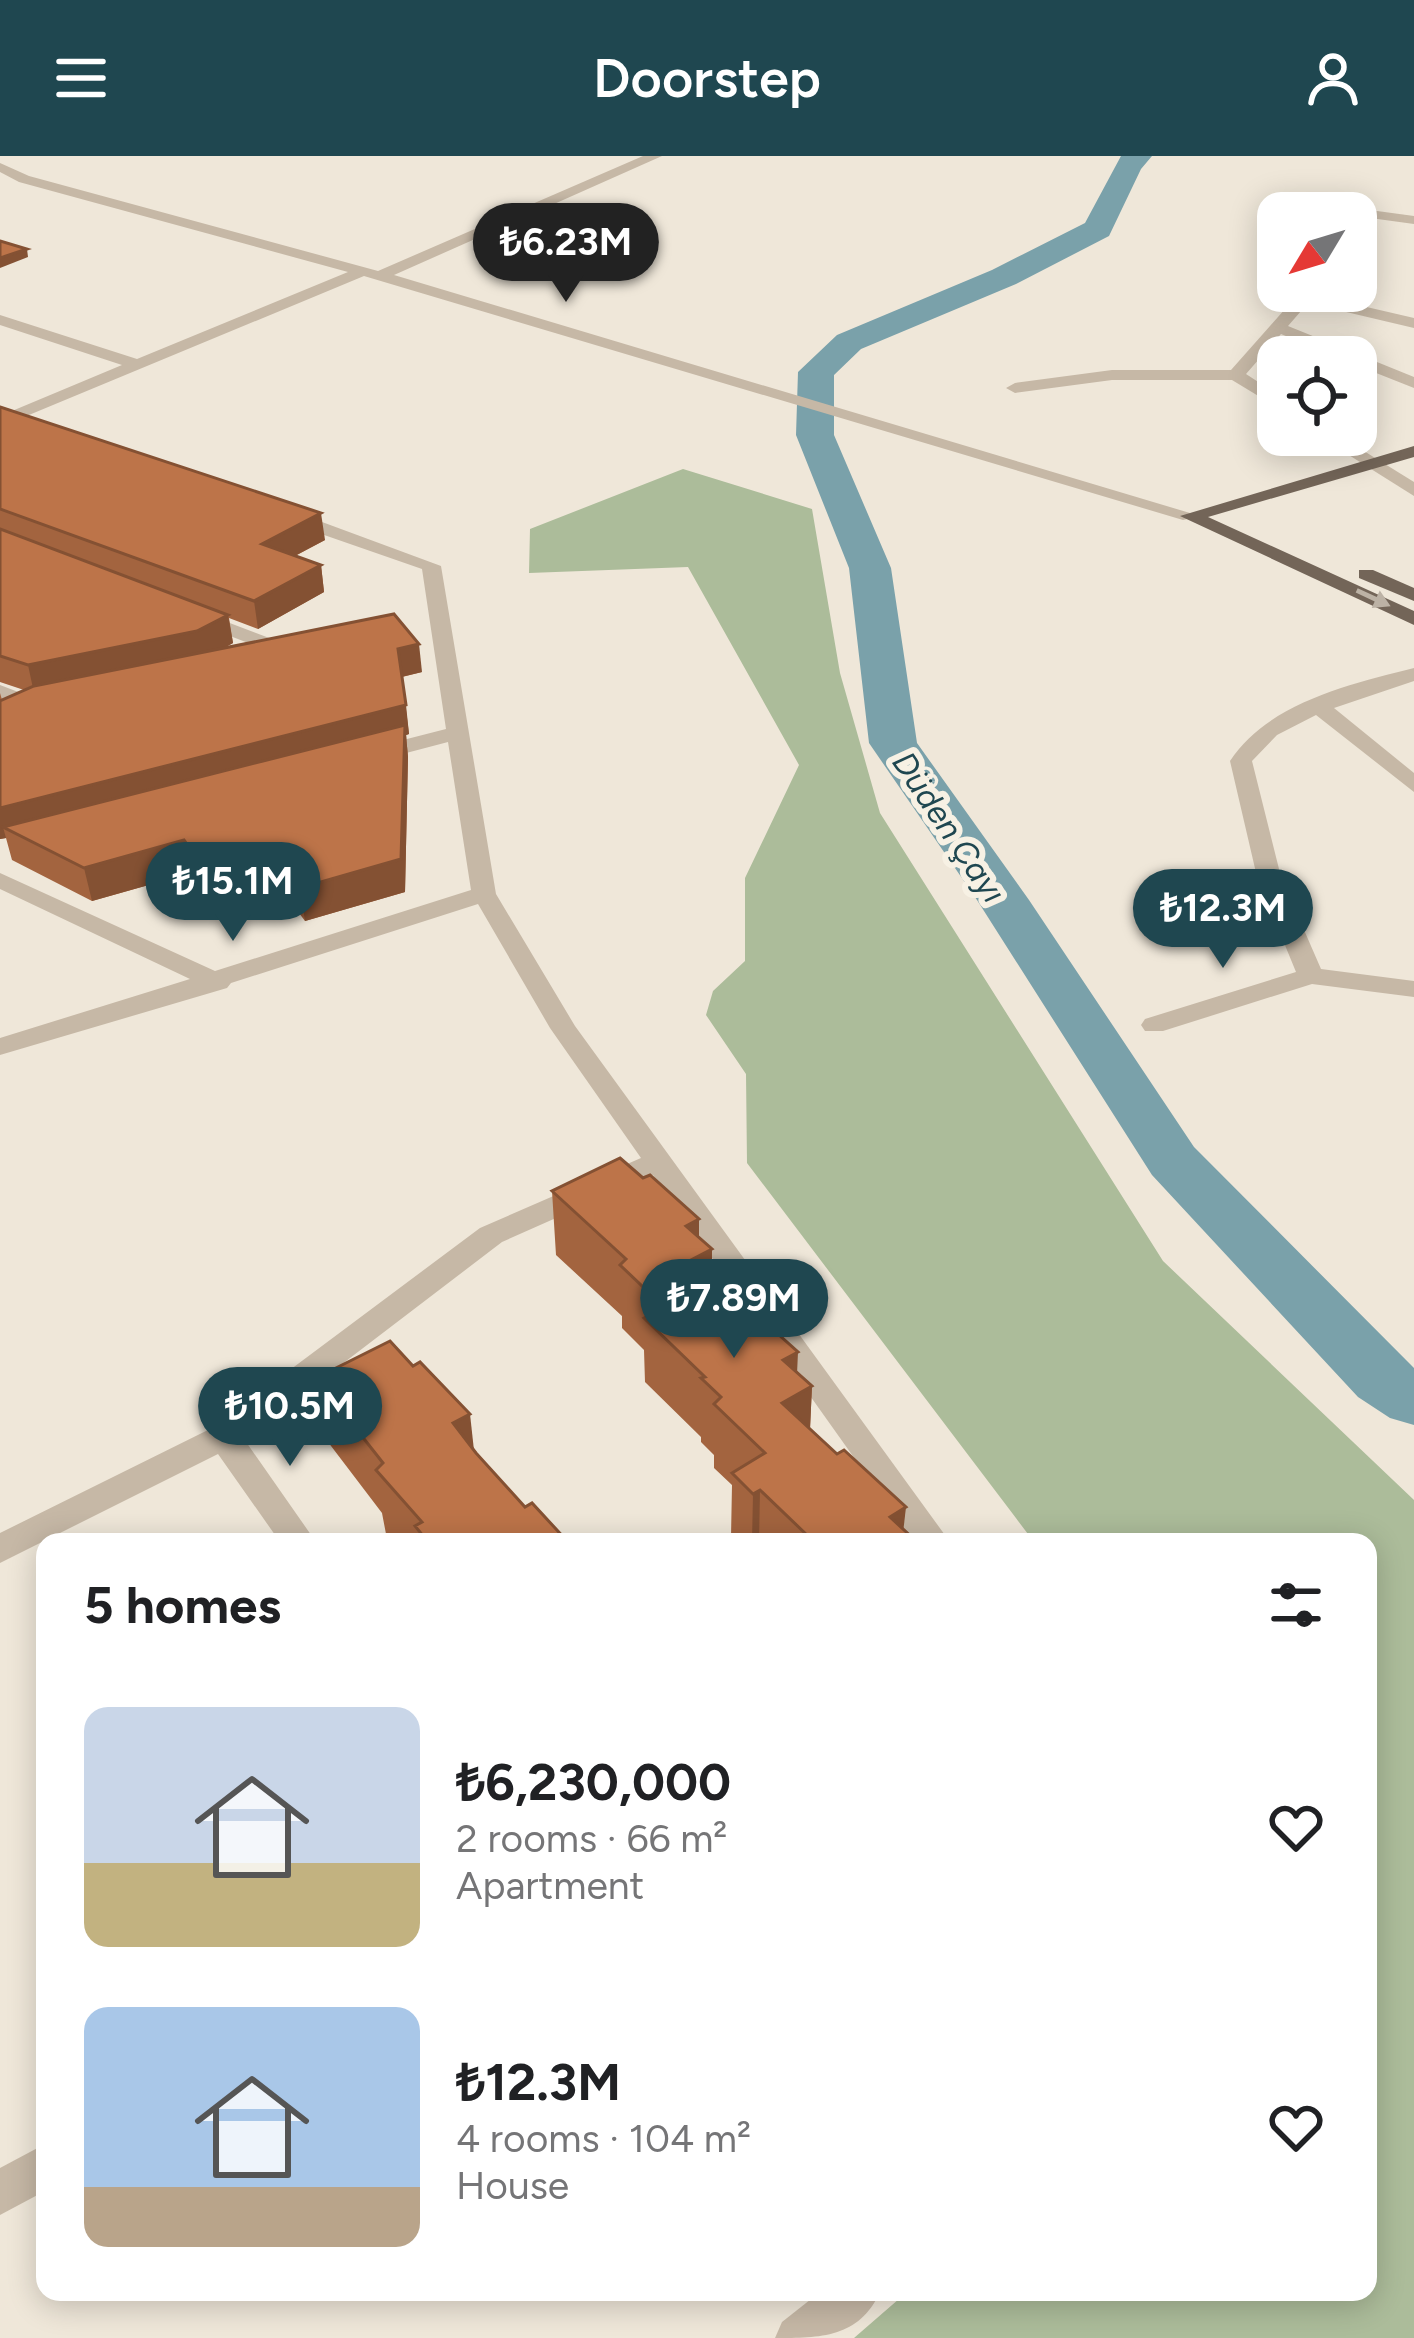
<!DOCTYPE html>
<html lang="en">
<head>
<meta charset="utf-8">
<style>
	body { margin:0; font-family:Figtree,sans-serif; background:#f2f2f2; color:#202124; height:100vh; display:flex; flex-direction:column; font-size:45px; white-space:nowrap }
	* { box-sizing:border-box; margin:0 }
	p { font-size:39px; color:#757577 }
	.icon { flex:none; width:66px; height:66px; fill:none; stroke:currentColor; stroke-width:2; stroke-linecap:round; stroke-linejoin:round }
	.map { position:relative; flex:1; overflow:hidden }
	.drawer { position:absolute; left:36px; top:1377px; width:1341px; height:768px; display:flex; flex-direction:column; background:#fff; border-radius:24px; box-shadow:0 6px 30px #0003 }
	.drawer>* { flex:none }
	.needle { width:78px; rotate:232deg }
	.controls { position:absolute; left:1257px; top:36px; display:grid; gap:24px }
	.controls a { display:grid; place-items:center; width:120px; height:120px; border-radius:24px; background:#fff; box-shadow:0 6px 30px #0003; font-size:60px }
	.price { position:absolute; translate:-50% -102px; padding:0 27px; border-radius:42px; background:#1f4750; color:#fff; font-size:39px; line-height:78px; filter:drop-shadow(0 3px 6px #0008) }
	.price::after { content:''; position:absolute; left:50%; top:72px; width:36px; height:27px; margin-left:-18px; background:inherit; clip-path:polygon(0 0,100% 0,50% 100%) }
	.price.on { background:#222; color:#fff }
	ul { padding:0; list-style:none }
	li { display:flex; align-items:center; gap:36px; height:300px; padding:0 48px }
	li span { display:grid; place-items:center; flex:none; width:336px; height:240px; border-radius:24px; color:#555 }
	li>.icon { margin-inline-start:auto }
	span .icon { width:144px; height:144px; fill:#fffc; stroke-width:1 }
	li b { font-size:51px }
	h2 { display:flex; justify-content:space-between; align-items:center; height:144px; padding:0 48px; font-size:51px }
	header { display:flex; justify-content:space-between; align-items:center; height:156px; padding:0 48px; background:#1f4750; color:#fff; font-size:54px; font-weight:600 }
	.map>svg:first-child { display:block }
	.green { fill:#acbc9a }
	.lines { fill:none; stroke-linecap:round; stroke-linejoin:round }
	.river { fill:#7aa1aa; fill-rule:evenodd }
	.minor { fill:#c6b8a6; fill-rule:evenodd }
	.major { fill:#736558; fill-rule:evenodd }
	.wall { fill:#a3643f }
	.shaded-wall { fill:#845133 }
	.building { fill:#bd7449; stroke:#845133; stroke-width:3 }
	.oneway { fill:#bcb2a5 }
	.labels { text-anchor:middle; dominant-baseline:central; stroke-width:12; stroke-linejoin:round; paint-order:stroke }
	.far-water-label { font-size:33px; font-style:italic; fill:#1f4750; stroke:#f7f1e4 }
</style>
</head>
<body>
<header><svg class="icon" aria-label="menu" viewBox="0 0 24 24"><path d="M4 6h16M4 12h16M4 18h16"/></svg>Doorstep<svg class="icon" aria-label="person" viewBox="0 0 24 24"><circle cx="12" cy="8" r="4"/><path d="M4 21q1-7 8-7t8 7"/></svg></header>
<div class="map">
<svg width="1414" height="2182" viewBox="0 0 1414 2182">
	<rect width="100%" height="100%" fill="#efe7d9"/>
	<path class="green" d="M683 313 812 353 840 517 880 657 1163 1105 1414 1344V2182H854L907 2136H1368V1386H1034L747 1007 746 918 706 859 713 835 745 805V722L799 609 688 411 529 417 530 373Z"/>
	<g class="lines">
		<path class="river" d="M1121 0H1152L1141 13 1109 80 1016 128 861 193 834 219V279L891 412 917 587 1029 744 1194 991 1414 1212V1269L1390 1262 1358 1241 1152 1019 977 744 869 587 849 412 796 279 798 216 837 179 992 114 1085 67Z"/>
		<g class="minor">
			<path d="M643 0H662L394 119 1200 360 1183 364 364 120 0 271V260L122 209 0 169V159L137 203 348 116 19 26 0 16V7L29 20 378 115Z"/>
			<path d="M1274 41 1414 60V68L1269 48Z"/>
			<path d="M1301 135H1318L1315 139 1414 162V172L1308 147 1288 170 1414 221V232L1356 209V201H1336L1281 178 1246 218 1278 239V252L1232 224H1112L1015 237 1006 232 1015 227 1112 214H1231Z"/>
			<path d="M1317 279H1338L1414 326V340Z"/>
			<path d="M281 356H295L441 410 496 738 575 870 950 1386H914L653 1019 502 1086 244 1283 316 1386H280L218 1298 0 1407V1377L212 1272 480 1072 641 1002 550 872 478 748 231 827 227 832 0 899V882L190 823 0 733V717L215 815 471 734 448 586 372 606 361 599 364 594 446 573 422 413 281 364Z"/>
			<path d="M193 453 301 494 305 498 301 502H287L186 463V455Z"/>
			<path d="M1414 512V525L1334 552 1414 617V636L1316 559 1277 579 1252 605 1281 721 1321 813 1414 825V841L1312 828 1163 875H1145L1141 869 1145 863 1296 816 1257 721 1230 605C1268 547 1350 528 1414 512Z"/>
			<path d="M0 529 34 542H55L58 547C40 562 20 552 0 544Z"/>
			<path d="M45 1988V2035L0 2059V2012Z"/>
			<path d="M820 2136H880C859 2182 820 2182 775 2182L782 2166Z"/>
		</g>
		<g class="major">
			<path d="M1414 290V301L1208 361 1414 455V469L1180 360Z"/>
			<path d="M1359 414H1373L1414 432V445L1359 422Z"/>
		</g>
	</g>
	<g class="wall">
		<path d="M0 251 325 384 295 400 321 409 324 436 258 473 229 462 233 487 224 492 422 516 402 521 409 578 406 579 408 601 405 736 305 765 281 733 215 752 191 717 92 745 12 704 6 682 0 683V537L2 544 24 534 0 526Z"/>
		<path d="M552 1035 699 1082 712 1093V1128L812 1230 810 1273 917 1386H736L731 1381 732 1329 714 1312V1299L701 1286V1281L645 1226 644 1194 622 1172V1160L556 1099Z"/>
		<path d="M413 1210 474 1294 525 1351 568 1386H393L386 1378 382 1357 328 1286 316 1222Z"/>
	</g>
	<g class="shaded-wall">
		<path d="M27 93 28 101 0 112V102Z"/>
		<path d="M321 357 325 384 266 415 262 388Z"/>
		<path d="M321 409 324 436 258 473 254 445Z"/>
		<path d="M228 459 233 487 202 504 34 537 28 509Z"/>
		<path d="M419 488 422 516 401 521 398 493Z"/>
		<path d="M406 549 409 578 406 579 408 601 405 736 305 765 300 732 405 579 3 671 6 682 0 683V652Z"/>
		<path d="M184 684 191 717 92 745 84 712Z"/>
		<path d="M276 700 281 733 215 752 209 719Z"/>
		<path d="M699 1063V1100L712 1093 711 1157 687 1170 686 1070Z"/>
		<path d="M798 1196 796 1240 812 1230 809 1294 781 1268 783 1204Z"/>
		<path d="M470 1258 477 1322 453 1267Z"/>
		<path d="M760 1334 759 1386H752L753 1338Z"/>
		<path d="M906 1351 902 1386 890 1361Z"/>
	</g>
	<g class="building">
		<path d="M0 85 27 93 0 102Z"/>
		<path d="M0 251 321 357 262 388 321 409 254 445 0 353Z"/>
		<path d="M0 373 228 459 197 475 28 509 0 500Z"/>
		<path d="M394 458 419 488 398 493 406 549 0 652V545L34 530Z"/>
		<path d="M405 569 401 703 300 732 276 700 209 719 184 684 84 712 3 671Z"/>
		<path d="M620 1002 643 1022 650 1019 699 1063 686 1070 712 1093 687 1106 736 1149 742 1146 798 1196 783 1204 812 1230 782 1247 837 1298 844 1294 906 1351 890 1361 917 1386H807L804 1383 808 1380 760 1334 753 1338 732 1317 765 1297 714 1248 721 1241 701 1222 705 1221 644 1162 664 1151 620 1109 626 1103 552 1035Z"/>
		<path d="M390 1185 413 1210 420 1206 470 1258 453 1267 476 1297 525 1351 532 1347 568 1386H428L415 1370 422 1366 376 1314 383 1307 316 1222Z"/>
	</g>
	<defs><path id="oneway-solid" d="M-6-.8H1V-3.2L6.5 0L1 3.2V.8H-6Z" transform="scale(3)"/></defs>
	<use class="oneway" href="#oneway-solid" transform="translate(1373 442) rotate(25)"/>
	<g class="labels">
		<g class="far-water-label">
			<text transform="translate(949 671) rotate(56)">Düden Çayı</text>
		</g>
	</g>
</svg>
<div class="controls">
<a><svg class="needle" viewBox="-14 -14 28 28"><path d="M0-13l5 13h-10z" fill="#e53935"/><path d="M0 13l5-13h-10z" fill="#757577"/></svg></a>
<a><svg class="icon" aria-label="locate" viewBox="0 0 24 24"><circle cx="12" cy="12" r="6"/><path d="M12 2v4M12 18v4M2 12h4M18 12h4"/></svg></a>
</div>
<b class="price on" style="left:566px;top:149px">₺6.23M</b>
<b class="price" style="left:233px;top:788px">₺15.1M</b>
<b class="price" style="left:1223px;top:815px">₺12.3M</b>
<b class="price" style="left:734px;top:1205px">₺7.89M</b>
<b class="price" style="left:290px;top:1313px">₺10.5M</b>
<section class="drawer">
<h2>5 homes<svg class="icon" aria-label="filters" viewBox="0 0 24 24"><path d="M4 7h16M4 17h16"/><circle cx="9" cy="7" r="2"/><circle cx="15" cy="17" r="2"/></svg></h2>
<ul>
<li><span style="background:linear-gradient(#c9d6e8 65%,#c2b280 0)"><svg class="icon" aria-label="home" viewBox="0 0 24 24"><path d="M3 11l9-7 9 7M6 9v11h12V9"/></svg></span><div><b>₺6,230,000</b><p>2 rooms · 66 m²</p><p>Apartment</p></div><svg class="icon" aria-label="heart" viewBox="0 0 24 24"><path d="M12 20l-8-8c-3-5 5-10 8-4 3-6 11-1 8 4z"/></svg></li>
<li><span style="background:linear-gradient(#a9c7e8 75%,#b9a48a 0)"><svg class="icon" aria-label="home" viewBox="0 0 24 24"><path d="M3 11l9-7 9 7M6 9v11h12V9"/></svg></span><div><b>₺12.3M</b><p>4 rooms · 104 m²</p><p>House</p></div><svg class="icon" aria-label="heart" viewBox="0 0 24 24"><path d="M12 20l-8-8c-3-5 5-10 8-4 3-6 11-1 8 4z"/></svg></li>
</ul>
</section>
</div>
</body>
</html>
